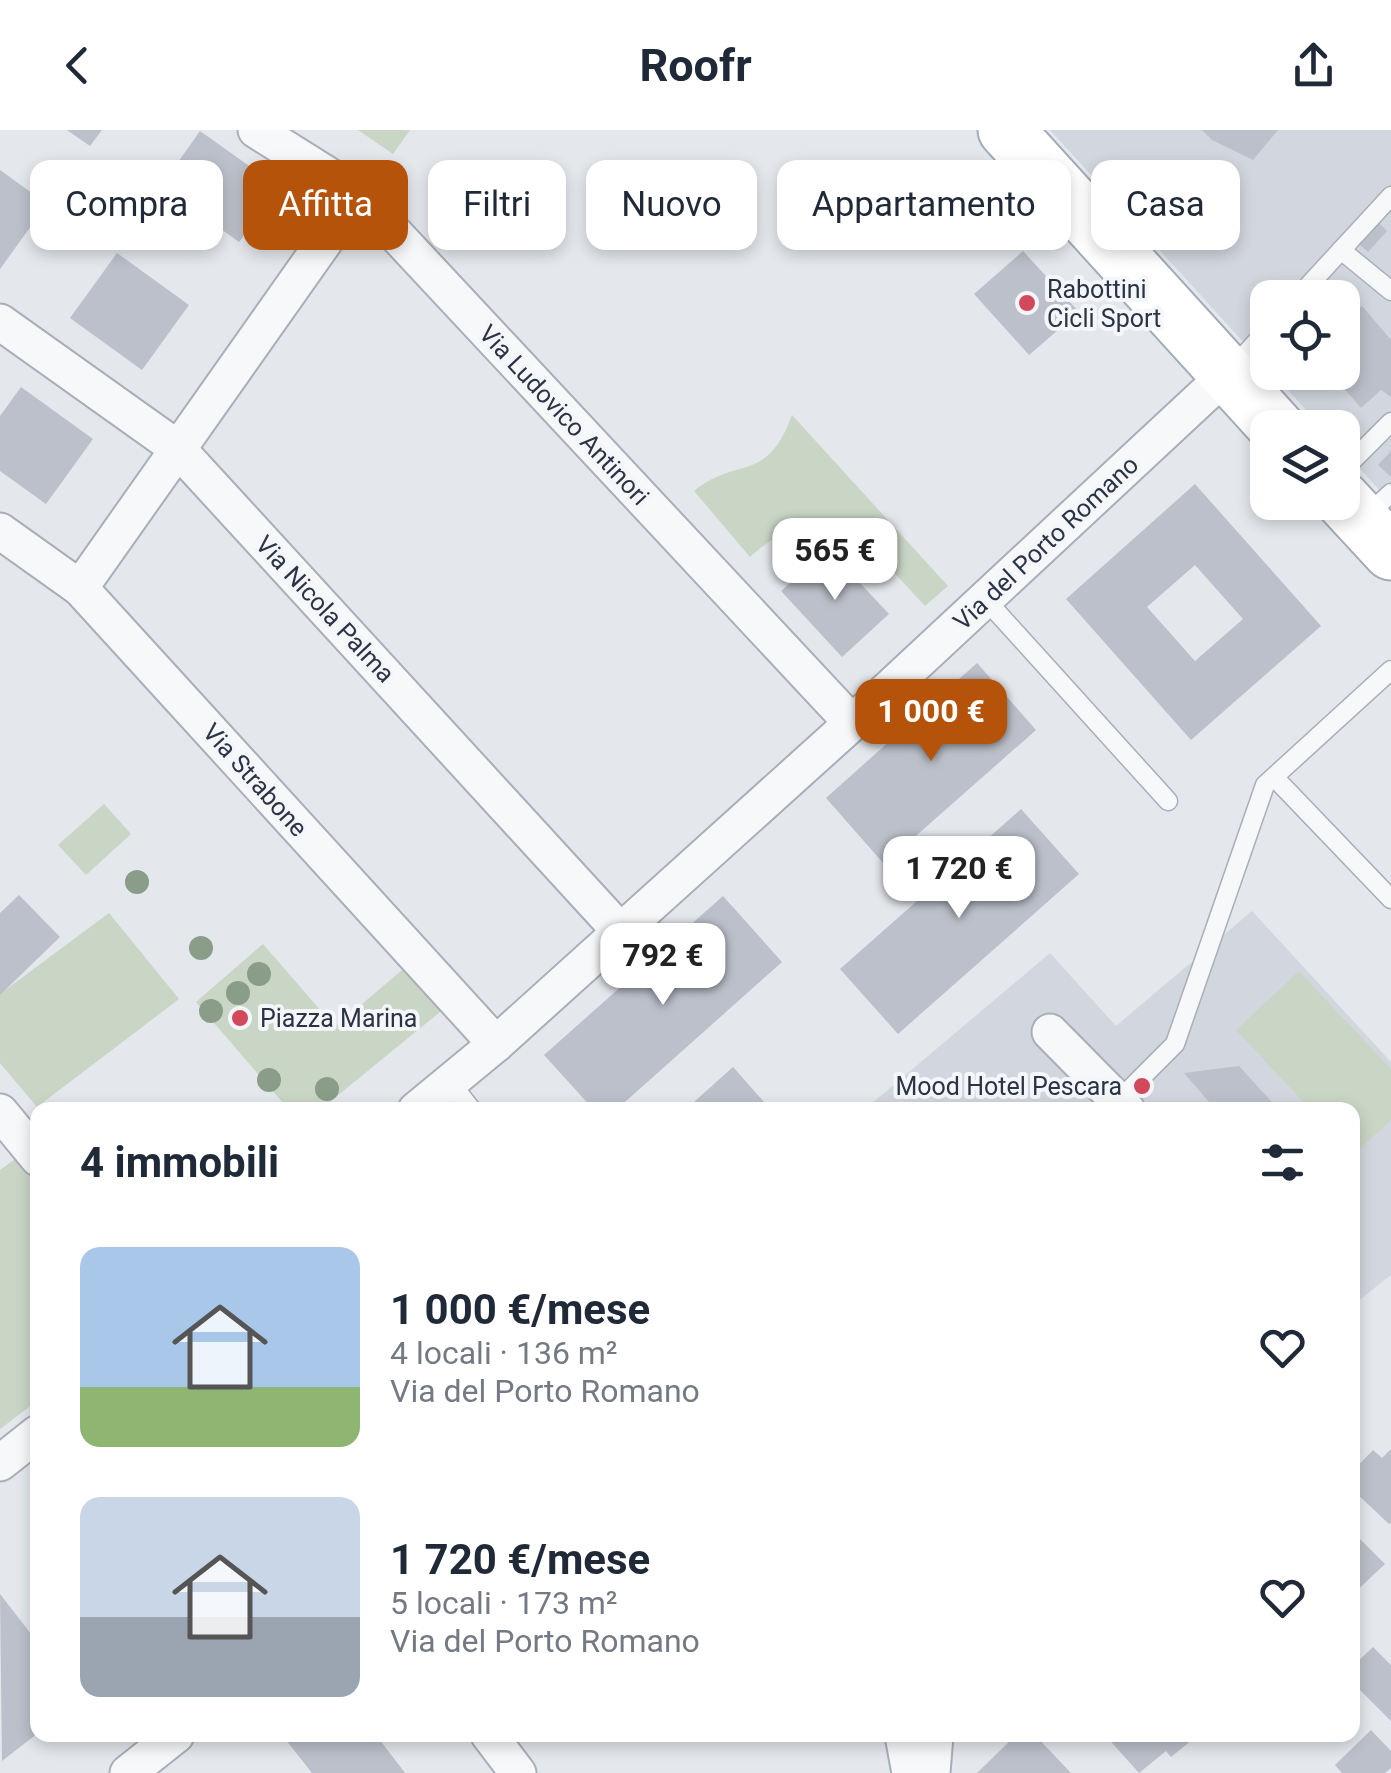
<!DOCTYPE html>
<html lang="it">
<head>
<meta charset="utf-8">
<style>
	body { margin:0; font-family:Roboto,sans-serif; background:#f2f2f3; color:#1f2937; height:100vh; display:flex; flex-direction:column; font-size:38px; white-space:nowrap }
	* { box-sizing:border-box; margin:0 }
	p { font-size:32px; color:#747a83 }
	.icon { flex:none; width:55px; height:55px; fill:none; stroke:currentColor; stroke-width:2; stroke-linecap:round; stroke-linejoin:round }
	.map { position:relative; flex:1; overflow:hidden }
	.side { position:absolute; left:30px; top:972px; width:1330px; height:640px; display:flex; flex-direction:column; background:#fff; border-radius:20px; box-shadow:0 5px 15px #0003 }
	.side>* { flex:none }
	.guide { position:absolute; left:30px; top:30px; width:1332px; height:90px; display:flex; gap:20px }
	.buttons { position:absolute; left:1250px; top:150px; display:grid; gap:20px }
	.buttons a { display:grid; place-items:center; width:110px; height:110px; border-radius:20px; background:#fff; box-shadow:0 5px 15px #0003; font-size:50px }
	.price { position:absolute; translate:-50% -85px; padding:0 22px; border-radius:20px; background:#fff; color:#222; font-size:32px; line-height:65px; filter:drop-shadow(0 2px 5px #0008) }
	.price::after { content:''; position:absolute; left:50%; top:60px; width:30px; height:22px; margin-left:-15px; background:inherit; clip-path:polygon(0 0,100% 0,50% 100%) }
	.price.active { background:#b45309; color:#fff }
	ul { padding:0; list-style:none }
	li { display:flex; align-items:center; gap:30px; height:250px; padding:0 50px }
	li span { display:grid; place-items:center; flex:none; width:280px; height:200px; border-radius:20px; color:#555 }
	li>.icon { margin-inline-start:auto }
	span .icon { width:120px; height:120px; fill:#fffc; stroke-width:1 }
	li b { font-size:42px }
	h2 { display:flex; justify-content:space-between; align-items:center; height:120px; padding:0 50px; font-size:42px }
	.tag { padding:0 35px; border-radius:20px; background:#fff; box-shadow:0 5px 15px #0003; font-size:35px; line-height:90px }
	.tag.active { background:#b45309; color:#fff }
	header { display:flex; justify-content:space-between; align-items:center; height:130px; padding:0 50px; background:#fff; font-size:45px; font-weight:700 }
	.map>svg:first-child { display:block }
	.built { fill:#d2d6de }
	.green { fill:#c9d6c5 }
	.building { fill:#bbc0ca; fill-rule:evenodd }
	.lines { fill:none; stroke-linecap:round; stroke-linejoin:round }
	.service-casing { stroke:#a9aeb7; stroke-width:21 }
	.minor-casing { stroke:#a9aeb7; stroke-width:39 }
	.primary-casing { stroke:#a3abb8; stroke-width:59 }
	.service { stroke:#f7f8fa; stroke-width:18 }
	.minor { stroke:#f7f8fa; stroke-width:35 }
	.primary { stroke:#fff; stroke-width:55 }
	.tree { fill:#899d89 }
	.poi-dot { fill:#d1495b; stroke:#f4f6f9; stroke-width:4 }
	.labels { text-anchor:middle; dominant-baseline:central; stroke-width:8; stroke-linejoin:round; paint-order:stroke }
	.poi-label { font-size:25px; fill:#2b3445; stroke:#f4f6f9; text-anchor:start }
	.street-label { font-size:25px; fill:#2b3445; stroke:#f4f6f9 }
</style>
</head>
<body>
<header><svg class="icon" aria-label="back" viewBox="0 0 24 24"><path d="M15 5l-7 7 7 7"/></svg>Roofr<svg class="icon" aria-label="share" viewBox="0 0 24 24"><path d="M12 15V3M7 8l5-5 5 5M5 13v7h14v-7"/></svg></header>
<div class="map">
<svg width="1391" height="1643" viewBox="0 0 1391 1643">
	<rect width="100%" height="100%" fill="#e4e7ec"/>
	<g class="built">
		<path d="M1050 0H1391V373L1343 320 1342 298 1322 297 1272 243 1342 242V168H1268L1267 238Z"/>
		<path d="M1252 781 1391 932V1145L1353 1175 1352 980H864L1050 823 1116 896Z"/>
	</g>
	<g class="green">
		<path d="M358 0H410L393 24Z"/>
		<path d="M792 285 948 456 925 476C871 418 826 358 750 427L694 361C739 325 766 355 792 285Z"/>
		<path d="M104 674 131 704 86 745 58 715Z"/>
		<path d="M109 783 179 869 37 977 0 933V864Z"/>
		<path d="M263 814 335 897 408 835 446 877 320 980H289L196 872Z"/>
		<path d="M1299 841 1391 939V990L1353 1025 1352 980H1311L1236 900Z"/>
		<path d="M21 1025 37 1047V1271L0 1299V1040Z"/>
	</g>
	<g class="building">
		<path d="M67 0H102L90 16Z"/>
		<path d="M1202 0H1278L1253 30 1212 10Z"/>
		<path d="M200 1 279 57 239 112 161 56Z"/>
		<path d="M0 40 47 74 0 139Z"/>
		<path d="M1379 93 1387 101 1368 122 1359 114Z"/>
		<path d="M1023 121 1079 182 1029 225 974 164Z"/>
		<path d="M117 123 189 175 142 240 70 188Z"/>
		<path d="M1362 176 1391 210V267L1381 260 1361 278 1330 242H1342V192Z"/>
		<path d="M21 257 93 309 46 374 0 341V286Z"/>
		<path d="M1391 321V347L1378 335Z"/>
		<path d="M1195 354 1321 496 1191 610 1066 469ZM1195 435 1243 489 1195 531 1147 477Z"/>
		<path d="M828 419 889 484 842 527 781 461Z"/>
		<path d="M977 533 1036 600 884 734 826 668Z"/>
		<path d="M1021 679 1079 744 898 904 840 839Z"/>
		<path d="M19 765 60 807 0 865V783Z"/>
		<path d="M723 766 782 832 616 980H594L544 925Z"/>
		<path d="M1239 936 1279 980H1216L1184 943Z"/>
		<path d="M733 937 771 980H685Z"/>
		<path d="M1391 1319V1392L1389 1394 1352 1359V1342L1373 1320 1382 1328Z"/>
		<path d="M1352 1401 1385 1434 1352 1465Z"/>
		<path d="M0 1464 38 1513V1603L2 1631Z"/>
		<path d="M1373 1517 1391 1535V1591L1352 1552V1537Z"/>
		<path d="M1371 1600 1391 1621V1638L1385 1643H1342L1335 1635Z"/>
		<path d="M282 1605H376L405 1643H312Z"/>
		<path d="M1016 1605H1035L1071 1643H977Z"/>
		<path d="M1105 1605H1198L1171 1627 1166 1621 1139 1643Z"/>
	</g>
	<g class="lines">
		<g class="service-casing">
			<g id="service">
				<path d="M1341 120 1391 161"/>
				<path d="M1297 168 1391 66"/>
				<path d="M1232 239 1268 199"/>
				<path d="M1342 341 1391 292"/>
				<path d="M1366 386 1391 363"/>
				<path d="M985 469 1168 671"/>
				<path d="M1274 647 1391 769"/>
				<path d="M450 952 472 980"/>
				<path d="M1119 970 1175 914 1265 655 1391 540"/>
			</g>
		</g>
		<g class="minor-casing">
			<g id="minor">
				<path d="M256 0 358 64 852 593"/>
				<path d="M0 192 177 318 620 801"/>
				<path d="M0 401 80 458 496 914"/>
				<path d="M80 458 358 64"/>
				<path d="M1050 902 1127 980"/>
				<path d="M416 980 496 914 852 593 1228 243"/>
				<path d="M0 982 38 1028"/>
				<path d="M0 1333 38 1303"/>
				<path d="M489 1605 518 1643"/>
				<path d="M903 1605 910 1643"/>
				<path d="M128 1643 176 1605"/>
				<path d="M932 1643 935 1605"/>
			</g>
		</g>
		<g class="primary-casing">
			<g id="primary">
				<path d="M1006 0 1277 298"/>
				<path d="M1342 369 1391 422"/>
			</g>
		</g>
		<use href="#service" class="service"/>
		<use href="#minor" class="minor"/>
		<use href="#primary" class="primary"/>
	</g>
	<g class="tree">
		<circle cx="137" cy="752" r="12"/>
		<circle cx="201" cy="818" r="12"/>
		<circle cx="259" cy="844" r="12"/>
		<circle cx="238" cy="863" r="12"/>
		<circle cx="211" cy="881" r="12"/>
		<circle cx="269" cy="950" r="12"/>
		<circle cx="327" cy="959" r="12"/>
	</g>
	<g class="poi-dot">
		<circle cx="1027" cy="173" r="10"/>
		<circle cx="240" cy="888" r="10"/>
		<circle cx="1142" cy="956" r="10"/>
	</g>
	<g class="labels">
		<g class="poi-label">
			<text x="1047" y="159">Rabottini<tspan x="1047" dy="29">Cicli Sport</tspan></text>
			<text x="260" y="888">Piazza Marina</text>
			<text x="1122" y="956" text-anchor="end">Mood Hotel Pescara</text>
		</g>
		<g class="street-label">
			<text transform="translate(564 285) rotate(47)">Via Ludovico Antinori</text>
			<text transform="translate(1046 413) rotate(-43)">Via del Porto Romano</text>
			<text transform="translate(325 479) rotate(47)">Via Nicola Palma</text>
			<text transform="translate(255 650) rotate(48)">Via Strabone</text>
		</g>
	</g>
</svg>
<div class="buttons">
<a><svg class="icon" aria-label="locate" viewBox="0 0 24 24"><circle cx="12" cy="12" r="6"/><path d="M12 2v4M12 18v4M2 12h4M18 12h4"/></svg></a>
<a><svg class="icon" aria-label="layers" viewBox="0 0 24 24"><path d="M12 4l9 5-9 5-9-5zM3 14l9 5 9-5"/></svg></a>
</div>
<b class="price" style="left:835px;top:473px">565 €</b>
<b class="price active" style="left:931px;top:634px">1 000 €</b>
<b class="price" style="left:959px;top:791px">1 720 €</b>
<b class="price" style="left:663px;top:878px">792 €</b>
<div class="guide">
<a class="tag">Compra</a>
<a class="tag active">Affitta</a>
<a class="tag">Filtri</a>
<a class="tag">Nuovo</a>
<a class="tag">Appartamento</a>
<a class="tag">Casa</a>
</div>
<section class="side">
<h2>4 immobili<svg class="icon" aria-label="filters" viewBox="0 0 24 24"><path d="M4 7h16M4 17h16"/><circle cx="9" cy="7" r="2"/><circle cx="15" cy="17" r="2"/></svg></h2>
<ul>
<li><span style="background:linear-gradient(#a9c7e8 70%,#8fb573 0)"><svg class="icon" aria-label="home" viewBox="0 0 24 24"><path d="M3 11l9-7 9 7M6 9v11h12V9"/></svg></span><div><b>1 000 €/mese</b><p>4 locali · 136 m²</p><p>Via del Porto Romano</p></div><svg class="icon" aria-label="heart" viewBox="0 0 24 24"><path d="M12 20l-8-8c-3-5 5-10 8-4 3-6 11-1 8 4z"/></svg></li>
<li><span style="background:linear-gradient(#c9d6e8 60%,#9aa5b1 0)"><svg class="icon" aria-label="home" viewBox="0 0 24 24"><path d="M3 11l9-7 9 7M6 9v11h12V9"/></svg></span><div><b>1 720 €/mese</b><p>5 locali · 173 m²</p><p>Via del Porto Romano</p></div><svg class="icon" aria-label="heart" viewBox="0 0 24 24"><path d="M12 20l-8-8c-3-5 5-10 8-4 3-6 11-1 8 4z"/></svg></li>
</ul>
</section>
</div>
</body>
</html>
